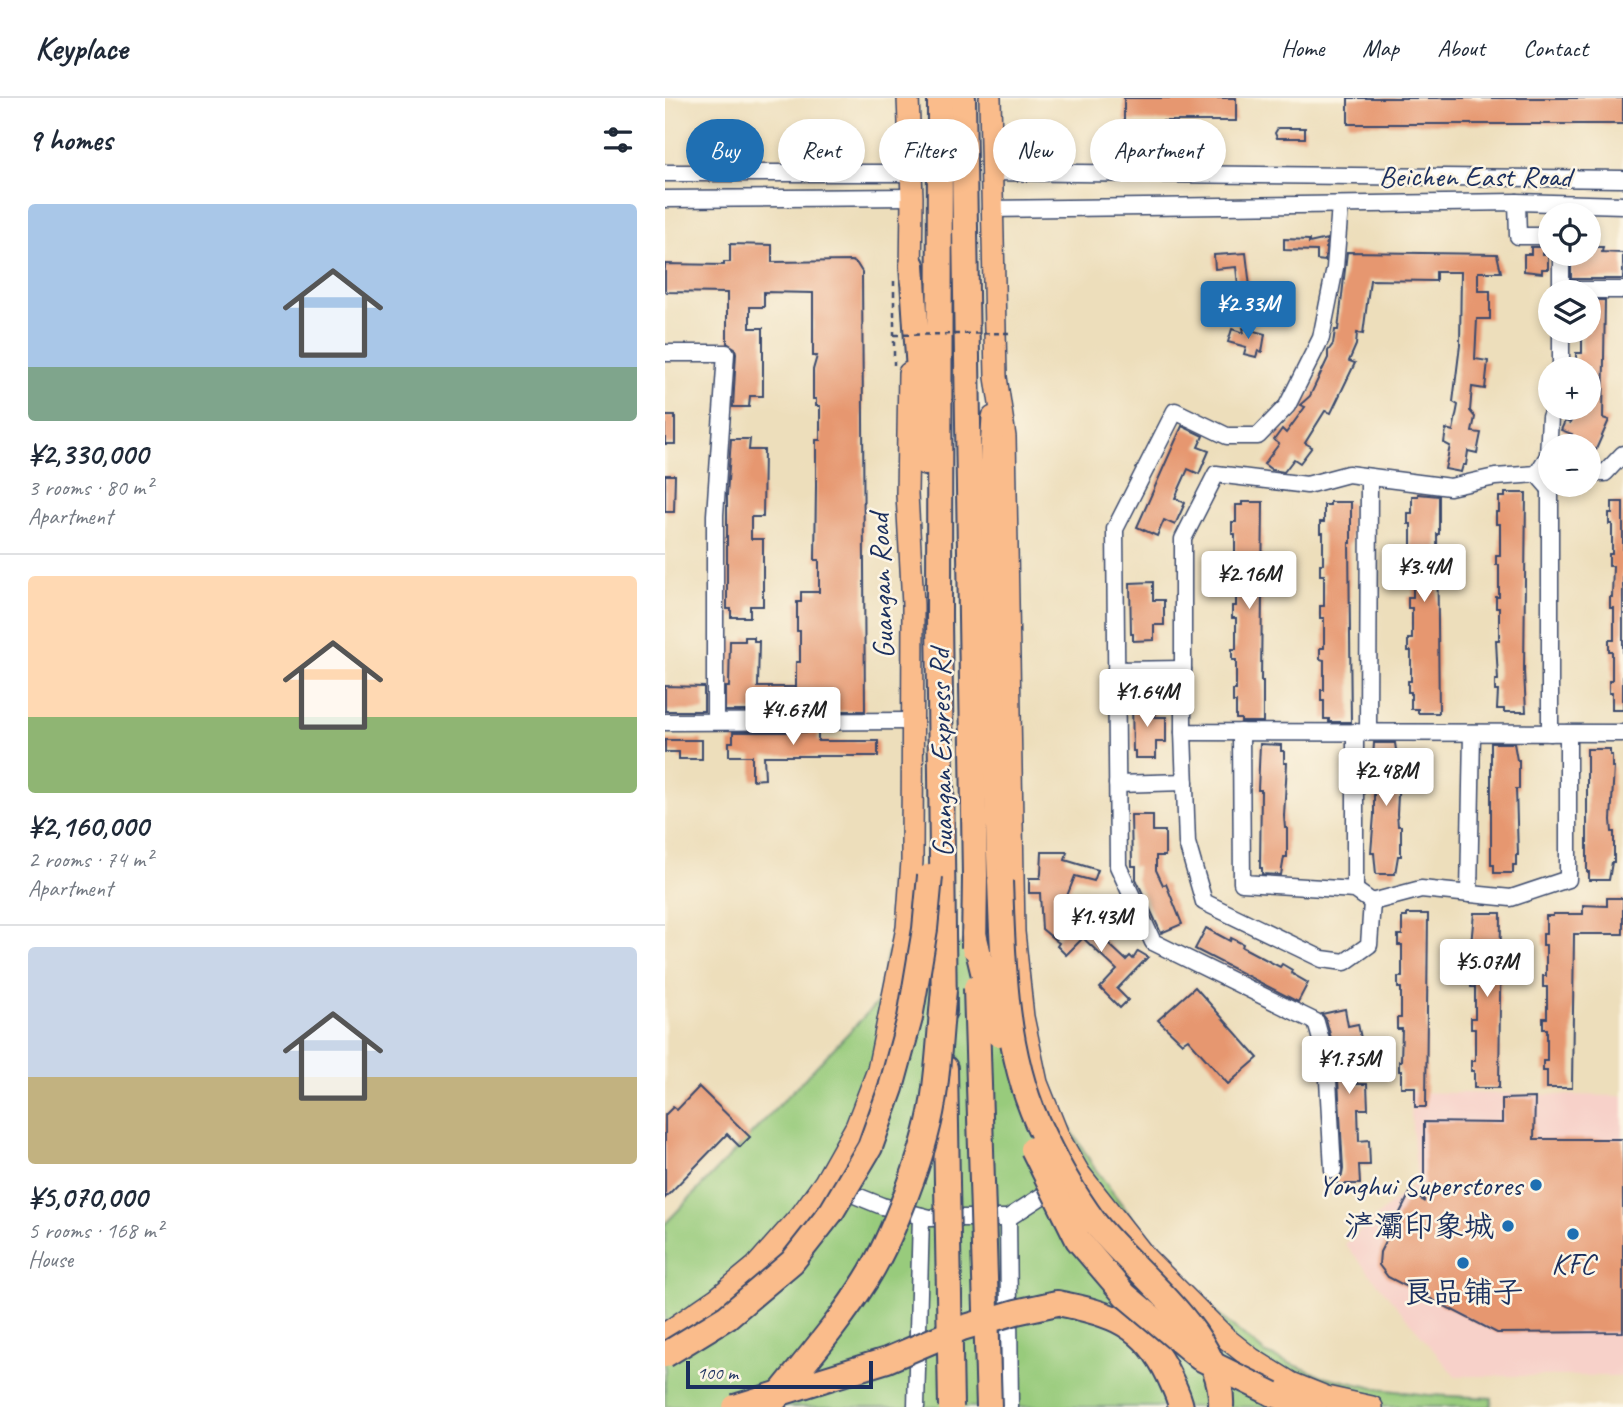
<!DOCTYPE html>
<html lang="en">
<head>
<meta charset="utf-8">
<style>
	body { margin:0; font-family:Caveat,"LXGW WenKai TC",sans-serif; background:#f2f2f3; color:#1f2937; height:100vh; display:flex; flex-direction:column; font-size:26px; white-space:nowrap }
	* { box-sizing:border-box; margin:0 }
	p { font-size:23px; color:#747a83 }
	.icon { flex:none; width:38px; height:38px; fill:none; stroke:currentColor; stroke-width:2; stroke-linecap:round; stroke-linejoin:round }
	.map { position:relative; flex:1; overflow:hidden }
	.drawer { display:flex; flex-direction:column; background:#fff; width:665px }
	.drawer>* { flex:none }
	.top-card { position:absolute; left:21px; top:21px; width:665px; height:63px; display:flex; gap:14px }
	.buttons { position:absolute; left:873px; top:105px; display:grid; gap:14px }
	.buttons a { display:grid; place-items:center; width:63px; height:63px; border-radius:50%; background:#fff; box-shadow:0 4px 10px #0003; font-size:35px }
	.scale { position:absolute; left:21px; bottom:18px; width:187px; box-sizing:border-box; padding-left:7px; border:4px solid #1b2f5e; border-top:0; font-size:19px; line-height:24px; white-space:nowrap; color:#1b2f5e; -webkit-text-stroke:5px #fcf5e5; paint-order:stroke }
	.price { position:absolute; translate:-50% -60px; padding:0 16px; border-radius:7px; background:#fff; color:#222; font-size:23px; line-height:46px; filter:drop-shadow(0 2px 4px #0008) }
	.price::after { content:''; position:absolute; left:50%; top:42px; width:21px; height:16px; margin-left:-10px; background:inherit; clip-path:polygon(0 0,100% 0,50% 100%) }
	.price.selected { background:#1f6fb2; color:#fff }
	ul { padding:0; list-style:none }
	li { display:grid; align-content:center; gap:14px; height:371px; padding:0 28px }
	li+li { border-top:2px solid #e0e1e3 }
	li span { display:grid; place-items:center; height:217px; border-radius:7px; color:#555 }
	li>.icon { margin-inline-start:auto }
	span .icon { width:126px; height:126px; fill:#fffc; stroke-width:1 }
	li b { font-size:30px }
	h2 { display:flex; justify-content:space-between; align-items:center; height:84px; padding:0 28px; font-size:30px }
	.tag { padding:0 24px; border-radius:32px; background:#fff; box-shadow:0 4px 10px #0003; font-size:24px; line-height:63px }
	.tag.selected { background:#1f6fb2; color:#fff }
	header { display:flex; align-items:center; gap:42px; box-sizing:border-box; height:98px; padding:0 35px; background:#fff; border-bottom:2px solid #e0e1e3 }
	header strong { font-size:33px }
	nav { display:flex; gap:38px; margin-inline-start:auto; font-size:24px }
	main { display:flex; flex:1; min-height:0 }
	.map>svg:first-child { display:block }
	.built { fill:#f7d1c9 }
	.green { fill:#98cb7b; stroke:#5a7d6c; stroke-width:2 }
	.building { fill:#e69770 }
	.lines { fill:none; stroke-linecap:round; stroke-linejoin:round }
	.minor-casing { stroke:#3a496c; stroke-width:19 }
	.major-casing { stroke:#3a496c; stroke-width:24 }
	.highway-casing { stroke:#3a496c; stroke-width:28 }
	.path { stroke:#3a496c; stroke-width:2.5; stroke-dasharray:5 5; stroke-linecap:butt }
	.minor { stroke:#fff; stroke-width:16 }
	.major { stroke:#fabc8b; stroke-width:21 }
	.highway { stroke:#fabc8b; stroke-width:24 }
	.highway-bridge-casing { stroke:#3a496c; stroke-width:28; stroke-linecap:butt }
	.path-bridge { stroke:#3a496c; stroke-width:2.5; stroke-dasharray:5 5; stroke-linecap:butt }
	.highway-bridge { stroke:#fabc8b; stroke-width:24 }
	.poi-dot { fill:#1f6fb2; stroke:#fcf5e5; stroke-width:2.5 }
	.labels { text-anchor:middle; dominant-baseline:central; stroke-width:5; stroke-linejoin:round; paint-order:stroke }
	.street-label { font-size:30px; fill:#1b2f5e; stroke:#fcf5e5 }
	.poi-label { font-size:30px; fill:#1b2f5e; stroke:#fcf5e5; text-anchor:end }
</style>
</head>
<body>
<header>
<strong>Keyplace</strong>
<nav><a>Home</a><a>Map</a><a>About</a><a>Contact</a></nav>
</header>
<main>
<section class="drawer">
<h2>9 homes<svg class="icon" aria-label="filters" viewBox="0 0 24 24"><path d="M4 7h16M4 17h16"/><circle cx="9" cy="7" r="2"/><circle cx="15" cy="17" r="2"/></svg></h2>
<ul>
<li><span style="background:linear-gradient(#a9c7e8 75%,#7fa58c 0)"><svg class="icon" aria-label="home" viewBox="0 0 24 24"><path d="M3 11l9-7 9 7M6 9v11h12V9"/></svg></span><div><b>¥2,330,000</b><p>3 rooms · 80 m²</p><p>Apartment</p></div></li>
<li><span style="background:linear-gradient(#ffd9b3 65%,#8fb573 0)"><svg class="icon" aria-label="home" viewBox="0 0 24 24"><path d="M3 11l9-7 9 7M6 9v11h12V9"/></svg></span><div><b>¥2,160,000</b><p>2 rooms · 74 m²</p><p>Apartment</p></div></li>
<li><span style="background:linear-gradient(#c9d6e8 60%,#c2b280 0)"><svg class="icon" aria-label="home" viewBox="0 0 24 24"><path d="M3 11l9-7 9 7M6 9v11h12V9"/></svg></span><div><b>¥5,070,000</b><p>5 rooms · 168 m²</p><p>House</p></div></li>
</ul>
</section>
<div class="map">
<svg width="958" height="1309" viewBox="0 0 958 1309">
	<rect width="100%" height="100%" fill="#fcf5e5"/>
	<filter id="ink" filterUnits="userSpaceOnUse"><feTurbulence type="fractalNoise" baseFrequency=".0143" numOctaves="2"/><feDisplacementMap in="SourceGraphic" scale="14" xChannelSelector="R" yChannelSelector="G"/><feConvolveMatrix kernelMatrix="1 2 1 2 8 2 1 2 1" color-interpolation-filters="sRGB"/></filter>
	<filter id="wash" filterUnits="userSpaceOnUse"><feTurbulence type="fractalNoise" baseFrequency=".00686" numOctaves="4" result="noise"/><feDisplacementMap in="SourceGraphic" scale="28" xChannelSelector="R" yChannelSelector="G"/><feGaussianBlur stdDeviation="1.57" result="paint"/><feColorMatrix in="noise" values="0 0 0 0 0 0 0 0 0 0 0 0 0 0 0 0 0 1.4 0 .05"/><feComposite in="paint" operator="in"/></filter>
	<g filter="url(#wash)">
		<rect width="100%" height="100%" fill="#eddebb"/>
		<path class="built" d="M744 994 958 998V1278H790L680 1146 752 1083Z"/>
		<path class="green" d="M358 841 367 929 390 1005 428 1068 489 1149 552 1216 601 1256 657 1278 714 1291 763 1297 827 1300 826 1309H0V1126L212 905 223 853Z"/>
		<g id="blocks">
			<g class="building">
				<rect x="459" y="0" width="112" height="23"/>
				<rect x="683" y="0" width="275" height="26"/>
				<path d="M613 30H640V40H612L610 35Z"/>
				<path d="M619 141 644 142V145L662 141 660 163 652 162V153L619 152Z"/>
				<path d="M65 146 107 147V164L187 163 192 166 197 174 200 613H60V589H64L65 543H80V539H89V543H94L93 589H131V564H135V533H132V504H136V494H154V462H150L151 388V342H155V308H151V301H148V272L152 258H148V195L99 194V209H85V230H98V298H85L84 309H68L71 255 70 250 62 245V195L0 194V166L59 167V164H65Z"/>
				<path d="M866 149H878V156H883V171H877V175L859 173V156H866Z"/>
				<path d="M926 149H938L937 154 958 155V181H906V156H924Z"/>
				<path d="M682 154 832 156 836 174H813V193H825V221H812L810 261 823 263 820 291 807 289 805 313 810 319 807 334 816 335 812 355 803 353 801 367H798L796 374 780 371 785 348 779 345 781 331 788 333 793 307 788 304 795 247 796 174H771V183L705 182 698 236 692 235 691 247 684 263 690 265 666 315 660 313 640 345 647 349 635 365 629 361 619 374 607 372 599 366 614 346 609 342 617 331 621 335 640 309 635 307 645 298 663 260V253L668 246 670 232H673Z"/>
				<path d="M581 155 589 222 577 223 571 169 550 171 549 157Z"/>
				<path d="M924 202H940L938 320 944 322 925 365 924 348H902L907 336 896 332 900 323 905 325 912 310H924V271H911V255H917V233H924Z"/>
				<path d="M578 230 600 236 597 254 593 253 591 259 579 256 581 249 563 244 567 231 579 235Z"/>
				<rect x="0" y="318" width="10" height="28"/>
				<path d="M517 328 538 338 533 349 544 353 534 376 523 371 510 400 520 405 510 427 499 422 492 438 472 429Z"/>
				<path d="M66 341H85L84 352H99L98 419H86V441H98V508H85V519H66V511H62V397Z"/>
				<path d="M0 377H10L9 414H0Z"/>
				<path d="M840 395H861L859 573 861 614H839V611H832L833 593H830V582H833L831 542H834V510H831V499H834V467H831V457H835V426H831V414H834V399H840Z"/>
				<path d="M753 396 774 398V436H772L774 615H753V611H746V594H743V583H746V553H743V541H747V510H743V499H748V468H743V457H746V426H743V415H747V398H753Z"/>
				<path d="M577 404H598L596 583H598V624H576V621H571V604H568V592H571V562H567V551H571V520H567V508H571V478H566V467H570V436H567V424H571V407H577Z"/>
				<path d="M665 404H686V445H684L686 624H664V621H659V603H656V592H659V562L655 561V550H659V520H655V508H659V477H655V466H658V435H655V424H659V407H665Z"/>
				<path d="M947 404H958V612H947V595H944V583H947V553H944V542H949V510H945V499H947L948 468H944V456H947V426H944V415H947Z"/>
				<path d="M488 484V502H499V527H489V542L468 543V536H466L465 485Z"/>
				<path d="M0 588 39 589V613H0Z"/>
				<path d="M490 601V619H501V644H491V660H470V653H468L467 602Z"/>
				<path d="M68 634H153V643H213V658H99L100 681 87 682V658H64V644H68Z"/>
				<path d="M0 642H37V661H14V654H0Z"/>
				<path d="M709 645H730L732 659H735L732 716 733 728H736V758H733L730 776H711L709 755H706L709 717V691H706Z"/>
				<path d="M826 645H849L852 662H854V691H851L853 757H851V767H848V775H829V767H826Z"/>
				<path d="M595 646 616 647V653H619V665H622L619 718 620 730H622V759H619L616 777 597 776V770H595L596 692H593Z"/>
				<path d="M922 651H945V657H947V669H949L946 722 947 734H949V764H947L944 782H924V774H922Z"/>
				<path d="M466 717H488V733H500V758H491V772L498 787 501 786 517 826 496 835 471 781V768H467Z"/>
				<path d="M377 754H402L400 762 433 772 429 783 410 778 402 798 406 800 389 841 377 831 375 795H364V780H375L376 776Z"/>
				<path d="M942 800H958V836H909L907 990H882V973H878V963H882V931H878V920H882V889H878V878H881V847H878V836H881V818H888V816H918V807L942 808Z"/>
				<path d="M416 815 421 820 424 816 436 827 430 833 461 862 465 858 468 861 473 853 483 859 452 891 463 902 455 910 435 890 452 872 418 840 401 857 392 848 394 845 390 842Z"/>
				<path d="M809 815H836L834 990H809V973H806V963H810V931H806V920H810V889H806V878H810V847H806Z"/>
				<path d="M742 816H763L761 1009H750V989H736V973H734V963H736L737 931H732V920H736V890H733V879H737V847H733V837H737V819H742Z"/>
				<path d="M541 830 565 843 566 840 578 846 577 849 615 869 617 866 627 872 626 875 643 885 633 904 530 851Z"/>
				<path d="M530 889 593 960 563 986 523 941 517 945 493 922Z"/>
				<path d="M680 911 683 928 693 926 698 950 688 953 692 986H702L703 1011H693L694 1043 704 1042 705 1067H694L695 1086H672V1082L677 1077 678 1071 672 963 661 921 657 916Z"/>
				<path d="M34 989 85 1039 75 1049 62 1036 0 1100V1017L8 1009 12 1012Z"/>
				<path d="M870 1000 869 1041H958V1234L832 1235 723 1179 714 1167 715 1154 745 1095 759 1103V1024L837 1025V1001Z"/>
			</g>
		</g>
	</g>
	<g filter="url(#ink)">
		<use href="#blocks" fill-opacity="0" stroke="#3a496c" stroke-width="2"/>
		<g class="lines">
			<g class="minor-casing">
				<g id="minor">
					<path d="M326 74 958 81"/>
					<path d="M0 75H246"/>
					<path d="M0 101 247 99"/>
					<path d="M852 104 853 138H886"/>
					<path d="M325 111 852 104 958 107"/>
					<path d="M896 156V194"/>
					<path d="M896 192H958"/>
					<path d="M896 233V271"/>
					<path d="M0 255H61L50 417V623"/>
					<path d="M924 375H940L958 356"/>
					<path d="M872 376 883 358 885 319 889 310"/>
					<path d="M889 387 885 391 872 376 830 379 785 389 683 376 642 387 551 376 518 441V634L958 635"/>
					<path d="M451 572 518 571"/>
					<path d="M0 624 249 623"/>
					<path d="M518 634 522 745 539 804 657 861 680 864 704 847 707 804"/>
					<path d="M576 634 577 785 690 792 707 804 756 791 846 800 903 781V635"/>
					<path d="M690 634V792"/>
					<path d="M703 634 704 379"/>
					<path d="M885 635V391"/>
					<path d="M452 686 520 684"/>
					<path d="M804 796 807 635"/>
					<path d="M668 1072 662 964 651 924 488 844 453 768 450 431 510 313 562 338H593L622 308 656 240 670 170 675 107"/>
					<path d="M172 1090 217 1108 265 1120H343L394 1087"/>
					<path d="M343 1120 345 1309"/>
					<path d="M251 1309 256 1118"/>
				</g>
			</g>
			<g class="major-casing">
				<g id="major">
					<path d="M243 0 247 99 246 183"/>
					<path d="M325 0 331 279 340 339 349 834 358 919 372 985 394 1040 414 1075 481 1160 562 1241 587 1261 626 1285 661 1299 707 1309"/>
					<path d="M327 546C322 470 323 395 328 319"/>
					<path d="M0 1236 51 1201 91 1168 137 1116 160 1084 191 1029 213 972 242 830 247 763 248 507 242 396 244 275"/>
				</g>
			</g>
			<g class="highway-casing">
				<g id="highway">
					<path d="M275 0 274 519 279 913"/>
					<path d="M298 0 310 779"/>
					<path d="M247 167 260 365"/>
					<path d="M321 529 329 614 335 783"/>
					<path d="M280 970 282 1085"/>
					<path d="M392 1205C445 1215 480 1226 504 1278 509 1289 514 1298 516 1309"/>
					<path d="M608 1296 649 1309"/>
				</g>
			</g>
			<path class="path" d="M229 183V267"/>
			<use href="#minor" class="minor"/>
			<use href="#major" class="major"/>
			<use href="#highway" class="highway"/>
			<g class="highway-bridge-casing">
				<g id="highway-bridge">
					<path d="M335 783C338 862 339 950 372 1024 388 1059 407 1094 430 1125 470 1176 560 1238 556 1309"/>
					<path d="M309 836 333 936"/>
					<path d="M309 850 310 779"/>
					<path d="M311 890 324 1309"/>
					<path d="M368 1051 413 1142 460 1197 535 1260 608 1296"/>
					<path d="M282 1085 286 1309"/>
					<path d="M0 1257 62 1219 127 1164 167 1113 205 1049 226 990 245 920 260 831 265 778"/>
					<path d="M70 1309 222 1262 297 1230 351 1214 392 1205"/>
					<path d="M104 1309C137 1267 173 1227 201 1182 228 1139 260 1054 268 1004 274 967 275 929 279 892"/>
				</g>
			</g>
			<path class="path-bridge" d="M229 237 345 235"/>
			<use href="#highway-bridge" class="highway-bridge"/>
		</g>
	</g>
	<g class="poi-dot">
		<circle cx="871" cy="1087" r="7"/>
		<circle cx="843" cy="1128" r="7"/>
		<circle cx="908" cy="1136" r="7"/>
		<circle cx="798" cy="1165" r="7"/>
	</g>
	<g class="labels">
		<g class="street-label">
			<text x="810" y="78">Beichen East Road</text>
			<text transform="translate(216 488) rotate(-92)">Guangan Road</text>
			<text transform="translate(276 655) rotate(-91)">Guangan Express Rd</text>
		</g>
		<g class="poi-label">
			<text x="857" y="1087">Yonghui Superstores</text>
			<text x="829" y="1128">浐灞印象城</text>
			<text x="908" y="1165" text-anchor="middle">KFC</text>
			<text x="798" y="1194" text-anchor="middle">良品铺子</text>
		</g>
	</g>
</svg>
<div class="buttons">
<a><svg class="icon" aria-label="locate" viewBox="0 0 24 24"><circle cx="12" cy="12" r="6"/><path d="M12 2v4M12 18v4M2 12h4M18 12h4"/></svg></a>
<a><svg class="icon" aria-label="layers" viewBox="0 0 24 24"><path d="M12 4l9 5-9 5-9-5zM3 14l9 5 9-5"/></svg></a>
<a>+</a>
<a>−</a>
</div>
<div class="scale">100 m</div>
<b class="price selected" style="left:583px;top:243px">¥2.33M</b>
<b class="price" style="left:759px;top:506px">¥3.4M</b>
<b class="price" style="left:584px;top:513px">¥2.16M</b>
<b class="price" style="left:482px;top:631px">¥1.64M</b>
<b class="price" style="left:128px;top:649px">¥4.67M</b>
<b class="price" style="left:721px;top:710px">¥2.48M</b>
<b class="price" style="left:436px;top:856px">¥1.43M</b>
<b class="price" style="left:822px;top:901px">¥5.07M</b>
<b class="price" style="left:684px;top:998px">¥1.75M</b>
<div class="top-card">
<a class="tag selected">Buy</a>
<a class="tag">Rent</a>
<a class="tag">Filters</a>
<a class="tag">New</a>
<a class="tag">Apartment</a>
</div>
</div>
</main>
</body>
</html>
